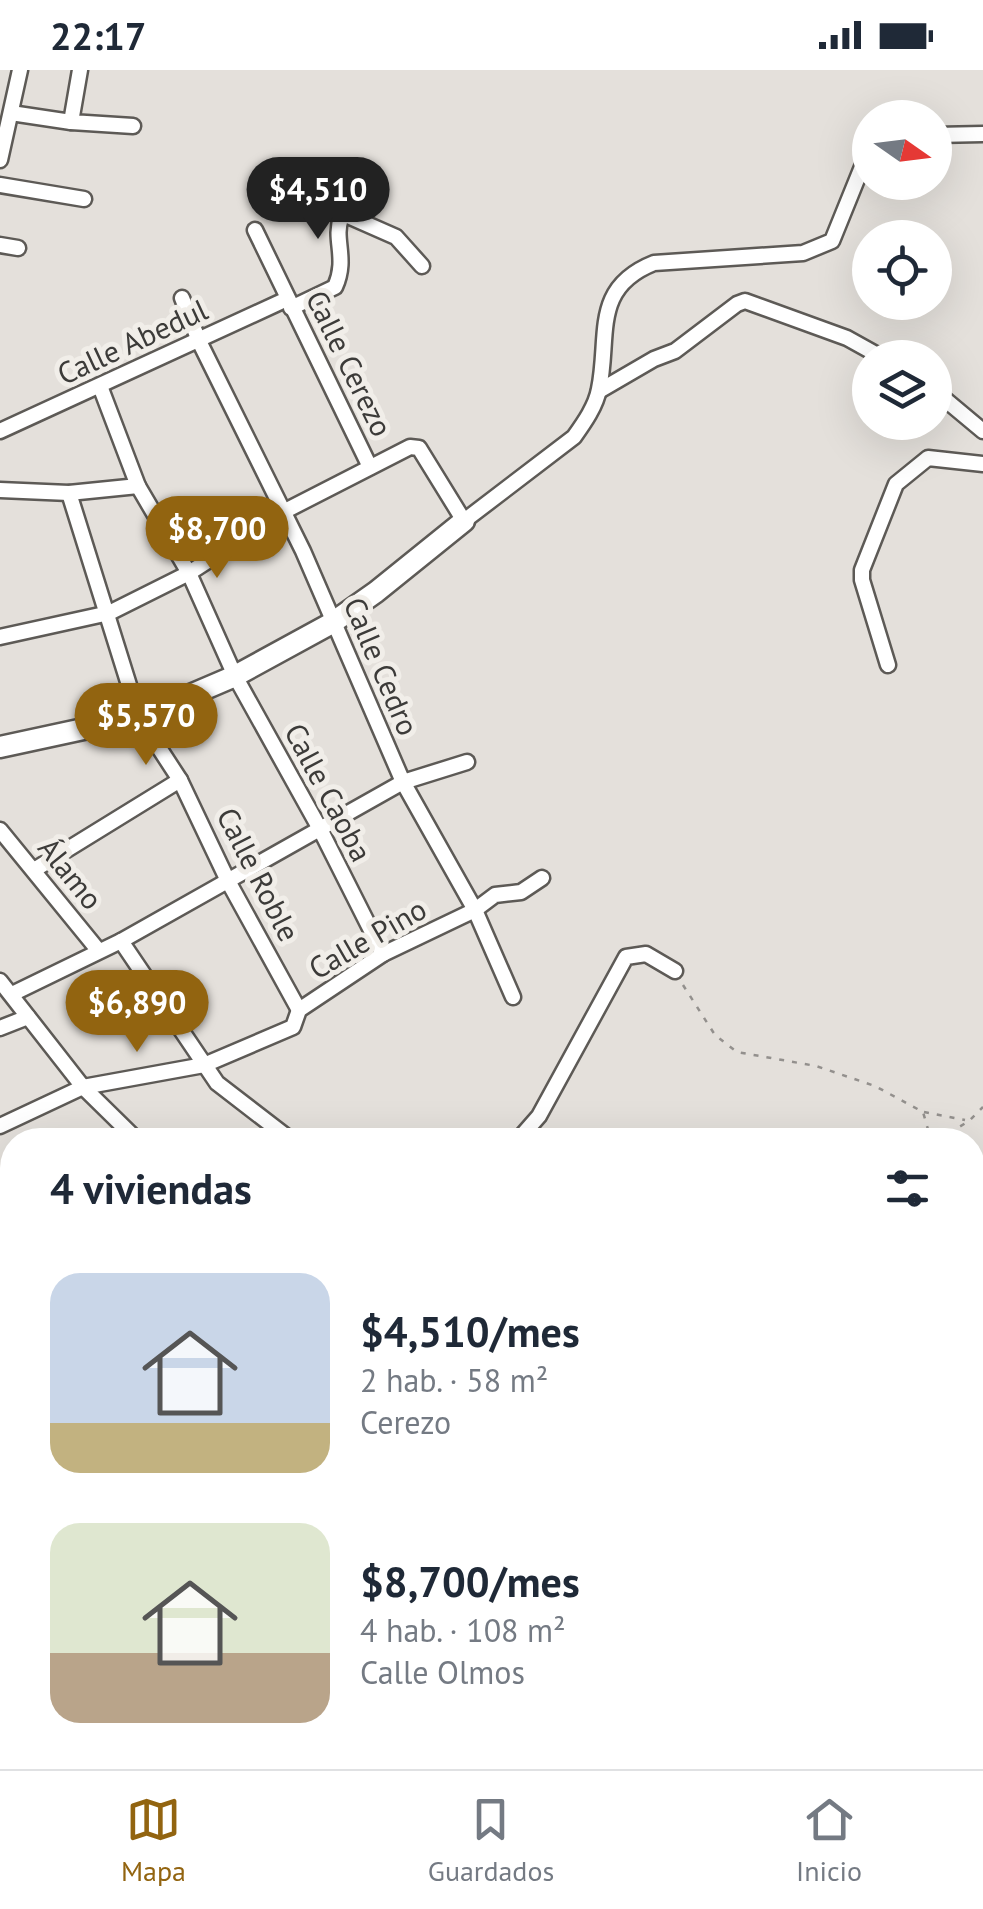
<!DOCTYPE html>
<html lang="es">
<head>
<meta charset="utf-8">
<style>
	body { margin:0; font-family:"PT Sans",sans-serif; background:#f6f6f7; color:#1f2937; height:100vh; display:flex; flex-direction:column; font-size:38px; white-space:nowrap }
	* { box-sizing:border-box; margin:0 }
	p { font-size:32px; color:#747a83 }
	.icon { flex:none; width:55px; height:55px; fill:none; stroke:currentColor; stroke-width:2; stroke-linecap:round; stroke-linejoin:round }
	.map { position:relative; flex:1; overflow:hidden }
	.side { position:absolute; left:0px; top:1058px; width:985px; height:642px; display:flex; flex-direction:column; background:#fff; border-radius:40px 40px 0 0; box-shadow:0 10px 40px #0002 }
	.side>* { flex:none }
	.needle { width:65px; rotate:104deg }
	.tools { position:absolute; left:852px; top:30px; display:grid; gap:20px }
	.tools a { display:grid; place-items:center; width:100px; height:100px; border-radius:50%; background:#fff; box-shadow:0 10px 40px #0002; font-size:50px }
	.price { position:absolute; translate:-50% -85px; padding:0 22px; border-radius:35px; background:#926410; color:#fff; font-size:32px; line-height:65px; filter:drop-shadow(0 2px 5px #0008) }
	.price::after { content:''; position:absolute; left:50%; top:60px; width:30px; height:22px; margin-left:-15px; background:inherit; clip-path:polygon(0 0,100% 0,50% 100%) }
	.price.on { background:#222; color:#fff }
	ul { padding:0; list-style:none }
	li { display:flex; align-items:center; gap:30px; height:250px; padding:0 50px }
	li span { display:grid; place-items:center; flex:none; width:280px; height:200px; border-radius:30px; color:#555 }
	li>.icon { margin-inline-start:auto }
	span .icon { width:120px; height:120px; fill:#fffc; stroke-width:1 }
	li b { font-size:42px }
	h2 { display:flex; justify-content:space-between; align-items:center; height:120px; padding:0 50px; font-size:42px }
	.status { display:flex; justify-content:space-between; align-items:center; height:70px; padding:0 50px; background:#fff; direction:ltr }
	.status svg { height:28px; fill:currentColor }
	.tab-bar { display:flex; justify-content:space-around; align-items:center; height:140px; border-top:2px solid #e0e1e3; background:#fff; font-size:28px; color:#747a83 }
	.tab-bar a { display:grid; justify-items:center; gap:5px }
	.tab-bar .on { color:#926410 }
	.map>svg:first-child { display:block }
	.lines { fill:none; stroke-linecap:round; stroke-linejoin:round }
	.street-casing { stroke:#5d5a56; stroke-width:19 }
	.secondary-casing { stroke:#5d5a56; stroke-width:25 }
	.path { stroke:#93908d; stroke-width:2.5; stroke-dasharray:5 8; stroke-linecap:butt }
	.street { stroke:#fff; stroke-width:14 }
	.secondary { stroke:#fff; stroke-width:20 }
	.labels { text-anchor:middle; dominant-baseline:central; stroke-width:10; stroke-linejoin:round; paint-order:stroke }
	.street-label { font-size:30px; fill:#3c3b39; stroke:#f1eee9 }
</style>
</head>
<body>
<div class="status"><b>22:17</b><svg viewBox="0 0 49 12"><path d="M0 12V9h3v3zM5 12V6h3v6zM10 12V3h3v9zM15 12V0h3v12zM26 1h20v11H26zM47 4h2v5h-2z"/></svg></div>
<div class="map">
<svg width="983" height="1699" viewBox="0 0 983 1699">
	<rect width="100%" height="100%" fill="#e4e0db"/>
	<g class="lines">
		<g class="street-casing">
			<g id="street">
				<path d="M80 0 71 52 133 56"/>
				<path d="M11 43 71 52"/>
				<path d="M935 65 983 64"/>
				<path d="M0 90 20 0"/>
				<path d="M0 115 84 129"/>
				<path d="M255 160 370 397"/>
				<path d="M0 175 18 178"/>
				<path d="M182 228 199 271 303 481 403 712 475 840 513 927"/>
				<path d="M291 238 335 217C348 188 333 170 341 148L346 145 396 167 422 196"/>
				<path d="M100 316 138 416 189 503 235 606 320 759 383 884"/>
				<path d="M599 321 654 289 675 281 737 234 745 231 847 268 883 288"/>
				<path d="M935 321 983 361"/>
				<path d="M0 361 287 229"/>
				<path d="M0 420 69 423 138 416"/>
				<path d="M69 423 139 647 180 710 228 811 299 940"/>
				<path d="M0 567 109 543 189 503 285 441 410 377 419 378 464 451 574 367C584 353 596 336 599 319 610 266 591 218 654 193L803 183 832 171 862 97 870 89"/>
				<path d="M888 595 862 510V500L896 414 928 388 983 394"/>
				<path d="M0 760 98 880"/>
				<path d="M34 800 180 710"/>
				<path d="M121 871 217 1013 291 1070"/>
				<path d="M0 911 83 1017 137 1070"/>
				<path d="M12 924 121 871 403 712 467 692"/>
				<path d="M0 958 28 947"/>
				<path d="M0 1056 83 1017 204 995 293 957 299 940 383 884 475 840 495 825 521 822 542 808"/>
				<path d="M518 1070 539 1046 626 887 646 884 675 901"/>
				<path d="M0 1325 12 1332"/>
				<path d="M972 1423 983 1427"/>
				<path d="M0 1424 12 1430"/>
				<path d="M972 1462 983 1441"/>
				<path d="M0 1521 12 1500"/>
				<path d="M972 1560 983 1564"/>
				<path d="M972 1675 983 1680"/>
				<path d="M264 1688 268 1699"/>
				<path d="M493 1688 495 1699"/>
				<path d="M12 1699 9 1683 12 1673"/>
				<path d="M96 1699 103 1688"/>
				<path d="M196 1699 202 1688"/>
				<path d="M888 1699 889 1688"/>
			</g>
		</g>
		<g class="secondary-casing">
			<path id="secondary" d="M0 677 139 647 235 606 332 553 376 522 464 451"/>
		</g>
		<g class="path">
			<path d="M683 915 715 965 737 982 816 996 875 1016 923 1042 931 1070"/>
			<path d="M924 1042 965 1050"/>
			<path d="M938 1070 969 1051 983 1037"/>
		</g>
		<use href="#street" class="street"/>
		<use href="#secondary" class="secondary"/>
	</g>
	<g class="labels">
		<g class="street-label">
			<text transform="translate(132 271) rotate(-25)">Calle Abedul</text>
			<text transform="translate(350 293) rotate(64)">Calle Cerezo</text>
			<text transform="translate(382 596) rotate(67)">Calle Cedro</text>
			<text transform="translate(329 722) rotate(62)">Calle Caoba</text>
			<text transform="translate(71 803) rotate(51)">Álamo</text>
			<text transform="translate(259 804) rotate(63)">Calle Roble</text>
			<text transform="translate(367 868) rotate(-30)">Calle Pino</text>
		</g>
	</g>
</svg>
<div class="tools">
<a><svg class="needle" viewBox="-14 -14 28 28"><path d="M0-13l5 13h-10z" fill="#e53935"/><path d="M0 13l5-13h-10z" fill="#747a83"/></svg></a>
<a><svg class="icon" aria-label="locate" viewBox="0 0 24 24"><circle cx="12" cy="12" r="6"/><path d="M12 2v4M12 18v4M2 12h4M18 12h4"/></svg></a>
<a><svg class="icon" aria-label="layers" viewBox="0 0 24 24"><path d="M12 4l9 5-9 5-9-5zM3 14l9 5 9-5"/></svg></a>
</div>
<b class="price on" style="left:318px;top:172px">$4,510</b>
<b class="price" style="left:217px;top:511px">$8,700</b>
<b class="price" style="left:146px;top:698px">$5,570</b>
<b class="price" style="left:137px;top:985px">$6,890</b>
<section class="side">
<h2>4 viviendas<svg class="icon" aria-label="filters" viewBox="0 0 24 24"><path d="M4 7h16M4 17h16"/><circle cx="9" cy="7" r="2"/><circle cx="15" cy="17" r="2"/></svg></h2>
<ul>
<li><span style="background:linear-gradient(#c9d6e8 75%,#c2b280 0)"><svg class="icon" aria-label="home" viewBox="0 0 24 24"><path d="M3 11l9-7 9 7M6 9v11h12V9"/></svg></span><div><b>$4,510/mes</b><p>2 hab. · 58 m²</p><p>Cerezo</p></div></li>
<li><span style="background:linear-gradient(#dfe7d0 65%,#b9a48a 0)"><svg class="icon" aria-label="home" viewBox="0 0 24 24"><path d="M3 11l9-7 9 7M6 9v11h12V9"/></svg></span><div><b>$8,700/mes</b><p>4 hab. · 108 m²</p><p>Calle Olmos</p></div></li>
</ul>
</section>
</div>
<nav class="tab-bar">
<a class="on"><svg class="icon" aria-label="map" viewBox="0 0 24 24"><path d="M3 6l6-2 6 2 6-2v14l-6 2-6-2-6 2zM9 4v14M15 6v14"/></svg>Mapa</a>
<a><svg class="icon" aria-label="saved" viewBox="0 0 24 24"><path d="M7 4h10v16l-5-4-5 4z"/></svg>Guardados</a>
<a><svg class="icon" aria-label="home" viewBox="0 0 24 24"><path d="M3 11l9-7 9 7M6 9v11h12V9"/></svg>Inicio</a>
</nav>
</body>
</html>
